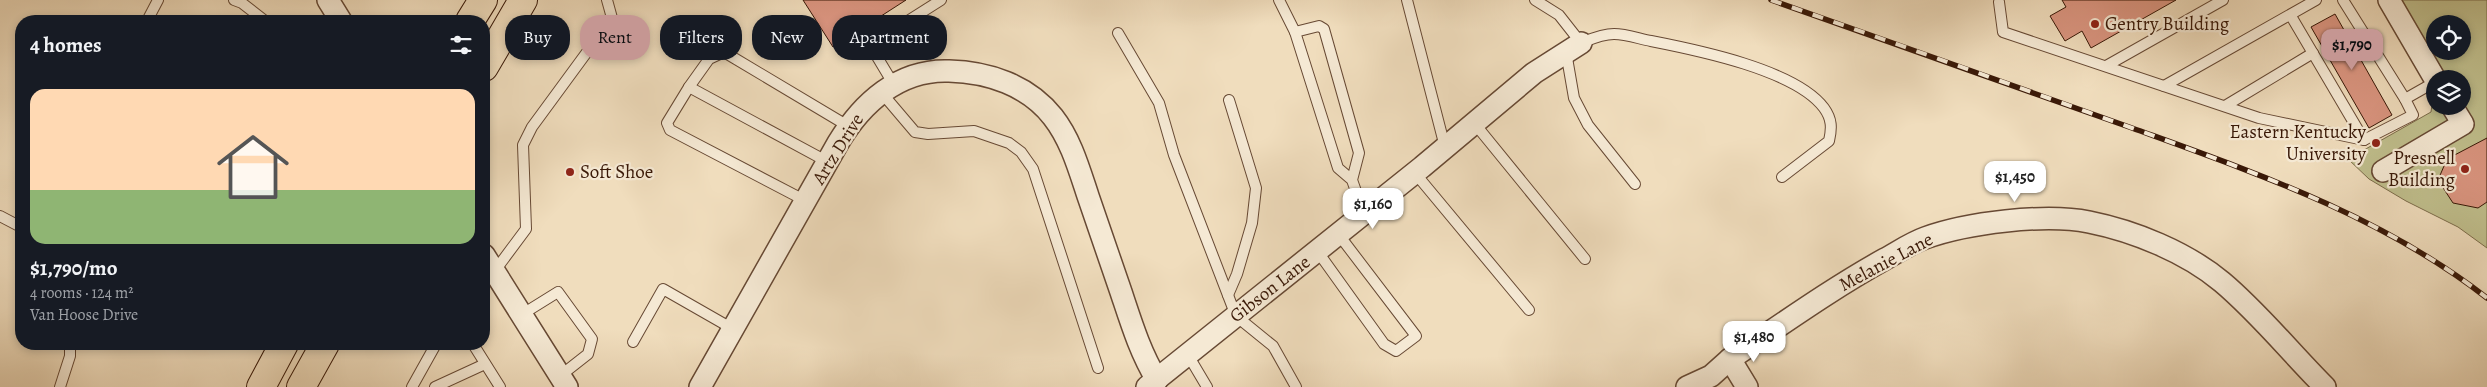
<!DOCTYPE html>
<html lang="en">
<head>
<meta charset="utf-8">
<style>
	body { margin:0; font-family:Alegreya,serif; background:#20242c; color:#f1f3f6; height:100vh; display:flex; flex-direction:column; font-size:19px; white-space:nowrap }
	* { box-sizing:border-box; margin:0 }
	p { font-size:16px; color:#9ea1a6 }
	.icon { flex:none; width:28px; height:28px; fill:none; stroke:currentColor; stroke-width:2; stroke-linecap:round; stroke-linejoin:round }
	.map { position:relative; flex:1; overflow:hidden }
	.panel { position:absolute; left:15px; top:15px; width:475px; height:335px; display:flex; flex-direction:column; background:#171b24; border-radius:20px; box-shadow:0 2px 8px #0003 }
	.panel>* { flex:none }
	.banner { position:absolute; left:505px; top:15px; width:475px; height:45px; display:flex; gap:10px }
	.fabs { position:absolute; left:2426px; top:15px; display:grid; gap:10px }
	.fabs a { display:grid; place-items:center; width:45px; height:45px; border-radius:50%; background:#171b24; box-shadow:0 2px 8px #0003; font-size:25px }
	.price { position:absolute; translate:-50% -42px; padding:0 11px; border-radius:10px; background:#fff; color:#222; font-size:16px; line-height:32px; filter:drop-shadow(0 1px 2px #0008) }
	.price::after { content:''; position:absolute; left:50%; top:30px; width:15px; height:11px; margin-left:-8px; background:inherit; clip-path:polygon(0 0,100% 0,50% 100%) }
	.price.on { background:#c59692; color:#111 }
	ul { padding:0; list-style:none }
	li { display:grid; align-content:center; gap:10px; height:265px; padding:0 15px }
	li+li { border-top:1px solid #363941 }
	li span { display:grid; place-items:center; height:155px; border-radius:15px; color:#555 }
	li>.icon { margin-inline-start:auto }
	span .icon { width:90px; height:90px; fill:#fffc; stroke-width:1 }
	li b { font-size:21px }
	h2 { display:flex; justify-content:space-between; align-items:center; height:60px; padding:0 15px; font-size:21px }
	.tag { padding:0 18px; border-radius:20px; background:#171b24; box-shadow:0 2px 8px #0003; font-size:18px; line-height:45px }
	.tag.on { background:#c59692; color:#111 }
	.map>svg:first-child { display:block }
	.green { fill:#c0bf8d; stroke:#7c6c4a; fill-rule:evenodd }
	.building { fill:#da9580; stroke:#391807 }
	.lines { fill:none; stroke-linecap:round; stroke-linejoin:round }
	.lane-casing { stroke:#674934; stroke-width:12 }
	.street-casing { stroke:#674934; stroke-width:24 }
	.primary-casing { stroke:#391807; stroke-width:30 }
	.lane { stroke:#f5e9d4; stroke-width:10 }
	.street { stroke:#f5e9d4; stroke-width:21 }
	.primary { stroke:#f0ddbd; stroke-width:28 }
	.rail-casing { stroke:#391807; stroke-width:5.5 }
	.rail { stroke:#f5e9d4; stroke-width:4; stroke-dasharray:11; stroke-linecap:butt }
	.poi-dot { fill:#8f2418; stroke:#f5e9d4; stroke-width:2 }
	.labels { text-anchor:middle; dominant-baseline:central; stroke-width:4.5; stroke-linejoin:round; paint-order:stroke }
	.poi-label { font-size:19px; fill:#391807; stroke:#f5e9d4; text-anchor:start }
	.street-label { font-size:19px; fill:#391807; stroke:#f5e9d4 }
</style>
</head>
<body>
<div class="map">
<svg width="2487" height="387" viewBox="0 0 2487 387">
	<rect width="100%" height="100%" fill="#f0ddbd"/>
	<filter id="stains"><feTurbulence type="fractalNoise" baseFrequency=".004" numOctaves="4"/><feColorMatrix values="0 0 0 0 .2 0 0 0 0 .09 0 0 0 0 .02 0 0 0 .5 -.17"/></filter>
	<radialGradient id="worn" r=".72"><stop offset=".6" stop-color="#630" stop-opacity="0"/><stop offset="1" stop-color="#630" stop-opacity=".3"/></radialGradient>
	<path class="green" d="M2378 0H2487V248L2458 227 2406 201 2369 179 2348 159 2431 112 2433 97ZM2435 24H2462V51H2435ZM2435 79H2462V106H2435Z"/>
	<g class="building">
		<path d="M803 0H906L833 47Z"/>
		<path d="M2062 0H2176L2091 48 2082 31 2065 41 2050 16 2066 7Z"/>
		<path d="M2335 14 2392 115 2369 128 2311 27Z"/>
		<path d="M2487 138V202L2478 208 2453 203 2438 180 2447 159Z"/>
	</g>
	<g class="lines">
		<g class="lane-casing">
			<g id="lane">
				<path d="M234 0 242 3 265 21"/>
				<path d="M1279 0 1295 32"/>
				<path d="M1407 0 1445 147"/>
				<path d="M1535 0 1559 15 1581 43C1591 39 1602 34 1614 34 1626 34 1640 39 1651 41 1697 50 1796 70 1824 108 1832 119 1832 128 1829 141L1782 177"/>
				<path d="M2343 0 2405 99"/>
				<path d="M1999 2 2003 32 2259 118 2364 140 2413 115 2405 99 2435 82"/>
				<path d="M2291 16 2364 140"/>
				<path d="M147 21 158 0"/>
				<path d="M1118 33 1159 103 1174 155 1236 316 1273 346 1296 387"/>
				<path d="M1566 52 1574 98 1588 125 1635 184"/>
				<path d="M2106 66 2223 0"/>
				<path d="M894 85 870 45 941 0"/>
				<path d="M2164 86 2316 0"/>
				<path d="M689 87 667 123 670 130 806 201"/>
				<path d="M881 92 915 132 928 134 974 131 1009 143 1021 152 1033 169 1098 368"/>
				<path d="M2225 106 2313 53"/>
				<path d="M1475 124 1585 259"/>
				<path d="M828 162 689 87 709 59 724 52 848 126"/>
				<path d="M1415 173 1529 310"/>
				<path d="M1352 180 1359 153 1324 29 1319 26 1295 32 1338 168 1352 180 1364 214"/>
				<path d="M0 216 21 227"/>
				<path d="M1318 252 1384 344 1396 351 1416 336 1339 235"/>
				<path d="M494 272 526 229 523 145 532 127 612 18 607 0"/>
				<path d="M1228 295 1237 274 1252 223 1256 188 1229 100"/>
				<path d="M521 315 558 292 592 339 588 354 560 376"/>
				<path d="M633 342 663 289 733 329"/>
				<path d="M473 344 500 387"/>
				<path d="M1188 355 1207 387"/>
				<path d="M60 387 70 356V344"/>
				<path d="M412 387 436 344"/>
				<path d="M435 387 485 364"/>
			</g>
		</g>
		<g class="street-casing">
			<g id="street">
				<path d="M328 0 341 21"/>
				<path d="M2389 0 2435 79"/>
				<path d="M2383 171 2463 124 2452 106"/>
				<path d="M484 255 567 387"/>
				<path d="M1730 359 1747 387"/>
				<path d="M700 387 838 143C862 103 899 69 949 71 988 72 1028 85 1053 117 1071 140 1079 169 1088 196 1099 228 1110 260 1121 292 1131 322 1140 352 1157 380"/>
				<path d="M1147 387 1422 167 1534 73 1581 43"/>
				<path d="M1687 387 1711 376 1730 359C1781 325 1831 289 1885 259 1898 252 1911 243 1925 238 1966 223 2045 213 2089 222 2134 231 2186 252 2222 282 2259 313 2290 352 2325 387"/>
			</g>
		</g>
		<g class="primary-casing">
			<g id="primary">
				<path d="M470 21 483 0"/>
				<path d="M484 67 523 0"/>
				<path d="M261 387 284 344"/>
				<path d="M301 387 325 344"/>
			</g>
		</g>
		<use href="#lane" class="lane"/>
		<use href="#street" class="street"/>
		<use href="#primary" class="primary"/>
		<g class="rail-casing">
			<path id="rail" d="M1771 0C1892 42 2012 85 2132 128 2256 173 2382 216 2487 298"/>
		</g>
		<use href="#rail" class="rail"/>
	</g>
	<g class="poi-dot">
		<circle cx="2095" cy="24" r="5"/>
		<circle cx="2376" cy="143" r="5"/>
		<circle cx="2465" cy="169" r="5"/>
		<circle cx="570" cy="172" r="5"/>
	</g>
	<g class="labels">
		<g class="poi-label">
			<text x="2105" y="24">Gentry Building</text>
			<text x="2366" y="132" text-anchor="end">Eastern Kentucky<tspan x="2366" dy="22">University</tspan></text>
			<text x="2455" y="158" text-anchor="end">Presnell<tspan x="2455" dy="22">Building</tspan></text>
			<text x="580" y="172">Soft Shoe</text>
		</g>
		<g class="street-label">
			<text transform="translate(838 149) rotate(-58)">Artz Drive</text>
			<text transform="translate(1886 262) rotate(-28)">Melanie Lane</text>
			<text transform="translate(1270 289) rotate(-38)">Gibson Lane</text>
		</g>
	</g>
	<rect width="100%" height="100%" filter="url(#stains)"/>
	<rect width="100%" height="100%" fill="url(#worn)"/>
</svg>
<div class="fabs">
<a><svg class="icon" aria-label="locate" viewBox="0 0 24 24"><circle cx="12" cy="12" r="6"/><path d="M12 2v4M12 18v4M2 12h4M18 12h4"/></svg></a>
<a><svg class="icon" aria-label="layers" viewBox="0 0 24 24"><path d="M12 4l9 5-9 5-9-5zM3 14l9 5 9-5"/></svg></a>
</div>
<b class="price on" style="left:2352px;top:71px">$1,790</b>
<b class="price" style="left:2015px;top:203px">$1,450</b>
<b class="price" style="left:1373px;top:230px">$1,160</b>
<b class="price" style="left:1754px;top:363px">$1,480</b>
<div class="banner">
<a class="tag">Buy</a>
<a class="tag on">Rent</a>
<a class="tag">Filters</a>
<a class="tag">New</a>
<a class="tag">Apartment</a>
</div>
<section class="panel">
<h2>4 homes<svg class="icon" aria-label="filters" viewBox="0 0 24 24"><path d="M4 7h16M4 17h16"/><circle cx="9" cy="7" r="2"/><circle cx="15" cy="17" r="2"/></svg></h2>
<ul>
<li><span style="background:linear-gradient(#ffd9b3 65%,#8fb573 0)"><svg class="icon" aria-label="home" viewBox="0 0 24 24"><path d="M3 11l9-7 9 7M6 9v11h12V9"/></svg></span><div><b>$1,790/mo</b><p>4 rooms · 124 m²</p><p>Van Hoose Drive</p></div></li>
</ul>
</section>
</div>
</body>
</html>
